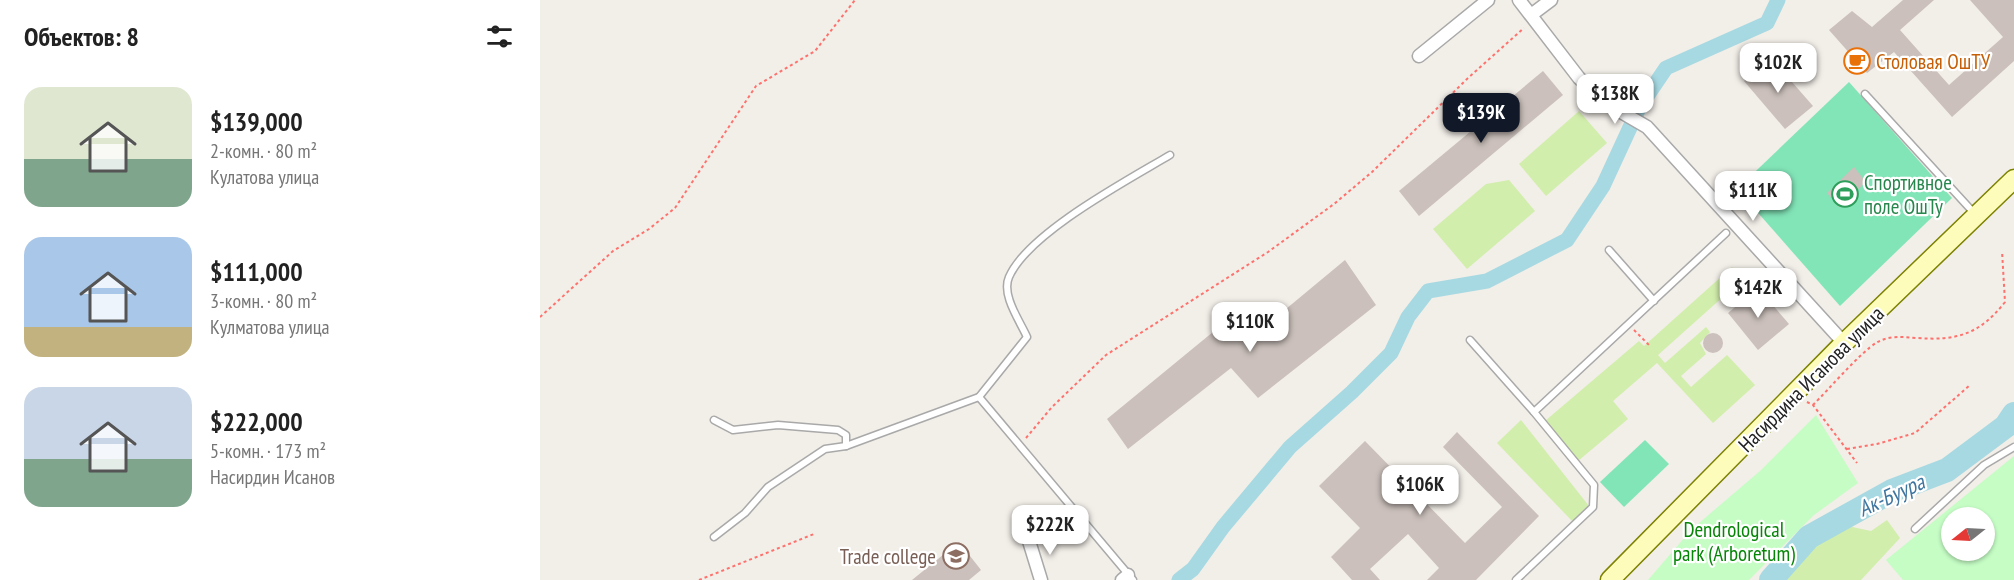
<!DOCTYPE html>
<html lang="ru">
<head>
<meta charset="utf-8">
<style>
	body { margin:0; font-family:"PT Sans Narrow",sans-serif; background:#f2f2f2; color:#222; height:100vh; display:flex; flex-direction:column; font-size:22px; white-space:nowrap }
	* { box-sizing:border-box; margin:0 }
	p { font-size:20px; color:#767676 }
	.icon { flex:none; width:33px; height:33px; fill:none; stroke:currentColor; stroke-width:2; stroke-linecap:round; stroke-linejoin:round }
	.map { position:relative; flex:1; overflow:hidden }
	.panel { display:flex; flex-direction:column; background:#fff; width:540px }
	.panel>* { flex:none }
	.needle { width:39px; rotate:252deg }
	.tools { position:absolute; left:1401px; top:507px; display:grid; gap:12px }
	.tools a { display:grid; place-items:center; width:54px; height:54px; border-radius:50%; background:#fff; box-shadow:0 2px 4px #0004; font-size:30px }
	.price { position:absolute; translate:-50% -51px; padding:0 14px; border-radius:12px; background:#fff; color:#222; font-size:20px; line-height:39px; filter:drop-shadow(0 2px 3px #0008) }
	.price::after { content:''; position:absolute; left:50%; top:36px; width:18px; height:14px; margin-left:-9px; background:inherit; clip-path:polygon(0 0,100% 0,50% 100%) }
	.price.selected { background:#111827; color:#fff }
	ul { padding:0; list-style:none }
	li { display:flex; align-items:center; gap:18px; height:150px; padding:0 24px }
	li span { display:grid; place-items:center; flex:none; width:168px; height:120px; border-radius:18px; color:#555 }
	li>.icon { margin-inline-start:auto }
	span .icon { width:72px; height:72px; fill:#fffc; stroke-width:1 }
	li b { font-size:26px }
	h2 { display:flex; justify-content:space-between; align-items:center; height:72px; padding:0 24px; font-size:26px }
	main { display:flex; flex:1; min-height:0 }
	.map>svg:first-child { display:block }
	.grass { fill:#d2eeac }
	.park { fill:#c5fdc5; fill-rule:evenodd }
	.pitch { fill:#82e5b8 }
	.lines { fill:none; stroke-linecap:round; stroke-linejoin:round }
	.canal { stroke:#a7d9e2; stroke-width:15 }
	.river { stroke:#a7d9e2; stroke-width:24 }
	.building { fill:#cbc0bb }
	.service-casing { stroke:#a9a9a9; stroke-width:9 }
	.minor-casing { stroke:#a9a9a9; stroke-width:15 }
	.secondary-casing { stroke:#7d8200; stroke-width:21 }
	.path { stroke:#ff716d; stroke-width:2; stroke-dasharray:3 3; stroke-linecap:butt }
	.service { stroke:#fff; stroke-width:6 }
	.minor { stroke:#fff; stroke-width:12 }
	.secondary { stroke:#fdfcbb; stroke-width:18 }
	.labels { text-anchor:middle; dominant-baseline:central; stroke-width:4.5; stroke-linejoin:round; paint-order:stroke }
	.food-label { font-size:21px; fill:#c56008; stroke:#fff; text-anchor:start }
	.leisure-label { font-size:21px; fill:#27864d; stroke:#fff; text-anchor:start }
	.street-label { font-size:21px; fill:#222; stroke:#fff }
	.park-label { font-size:21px; fill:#068507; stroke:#fff }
	.education-label { font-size:21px; fill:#785e54; stroke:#fff; text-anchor:end }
	.water-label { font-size:22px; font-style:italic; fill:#3f76a0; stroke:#fff }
</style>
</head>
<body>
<main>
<section class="panel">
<h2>Объектов: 8<svg class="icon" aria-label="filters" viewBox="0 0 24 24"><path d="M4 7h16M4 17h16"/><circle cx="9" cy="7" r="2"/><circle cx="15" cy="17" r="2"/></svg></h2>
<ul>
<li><span style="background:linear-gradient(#dfe7d0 60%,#7fa58c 0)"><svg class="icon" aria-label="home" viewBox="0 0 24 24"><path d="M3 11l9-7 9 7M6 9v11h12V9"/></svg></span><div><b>$139,000</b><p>2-комн. · 80 m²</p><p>Кулатова улица</p></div></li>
<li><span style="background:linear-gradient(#a9c7e8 75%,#c2b280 0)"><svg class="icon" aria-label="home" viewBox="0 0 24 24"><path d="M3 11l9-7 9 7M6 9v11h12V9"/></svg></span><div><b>$111,000</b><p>3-комн. · 80 m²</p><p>Кулматова улица</p></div></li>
<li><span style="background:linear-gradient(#c9d6e8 60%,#7fa58c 0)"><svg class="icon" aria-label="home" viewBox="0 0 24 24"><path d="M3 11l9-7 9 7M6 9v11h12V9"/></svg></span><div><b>$222,000</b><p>5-комн. · 173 m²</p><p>Насирдин Исанов</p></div></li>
</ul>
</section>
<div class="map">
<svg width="1474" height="580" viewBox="0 0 1474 580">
	<rect width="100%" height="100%" fill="#f2eee8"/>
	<g class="grass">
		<path d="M1039 111 1067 143 1006 196 979 164Z"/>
		<path d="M969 180 995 211 927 269 893 229 946 184Z"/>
		<path d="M1192 267 1203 279 1118 355 1125 363 1166 327 1170 332 1160 343 1166 354 1141 376 1151 387 1187 355 1215 385 1173 423 1117 363 1073 401 1088 419 1038 461 1005 421 1099 341 1104 346Z"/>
		<path d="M981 420 1049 506 1033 522 957 443Z"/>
		<path d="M1347 520 1360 538 1321 580H1243L1261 553 1303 525 1331 531Z"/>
	</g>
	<g class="park">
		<path d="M1276 415 1318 483 1274 515 1209 580H1108L1152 529 1220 471Z"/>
		<path d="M1474 456V580H1363L1346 560ZM1412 518H1444V550H1412Z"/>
	</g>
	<g class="pitch">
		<path d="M1309 82 1412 198 1300 306 1197 189Z"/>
		<path d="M1105 440 1129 464 1084 507 1060 482Z"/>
	</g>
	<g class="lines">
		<path class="canal" d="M639 580 653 569 683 527 750 447 812 392 851 353 868 317 888 291 947 281 1027 240 1063 186 1099 108 1126 68 1227 23 1238 0"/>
		<path class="river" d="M1231 580 1269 537 1352 491 1407 470 1466 426 1474 414"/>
	</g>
	<g class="building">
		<path d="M1363 0H1394L1360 30 1409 85 1463 37 1430 0H1474V61L1412 117 1354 52 1327 73 1289 30 1312 11 1332 27Z"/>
		<path d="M1231 58 1273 106 1245 129 1204 81Z"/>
		<path d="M1003 71 1023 95 879 216 859 191Z"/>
		<path d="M1314 167 1326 182 1299 207 1287 193Z"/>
		<path d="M805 260 836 305 718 398 691 368 588 449 567 419 690 318 705 343Z"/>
		<path d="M1218 288 1249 324 1218 350 1188 313Z"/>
		<circle cx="1173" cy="343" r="10"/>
		<path d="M917 432 999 516 936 580H887L899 568 868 534 830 569 840 580H812L791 557 820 528 779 486 825 441 925 543 962 507 903 447Z"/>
		<path d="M419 542 441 570 429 580H372Z"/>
	</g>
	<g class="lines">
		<g class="service-casing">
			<g id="service">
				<path d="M1325 94 1434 213"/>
				<path d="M1069 250 1114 301"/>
				<path d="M930 340 994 412 1054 485 1053 507 976 580"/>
				<path d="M439 397 593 580"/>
				<path d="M994 412 1186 233"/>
				<path d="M174 420 193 430 238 425 298 430 306 435V446"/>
				<path d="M1375 529 1444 465 1474 447"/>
				<path d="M174 537 205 513 228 487 285 449 306 446 439 397 487 337C480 321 461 295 469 277 488 233 588 180 630 155"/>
			</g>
		</g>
		<g class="minor-casing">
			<g id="minor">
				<path d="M979 0 1039 78 1064 102 1107 127 1304 343"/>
				<path d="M991 15 1011 0"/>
				<path d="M879 56 948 0"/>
				<path d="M489 541 501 580"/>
				<path d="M582 580 588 575"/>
			</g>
		</g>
		<g class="secondary-casing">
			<path id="secondary" d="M1070 580 1304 343 1474 179"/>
		</g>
		<g class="path">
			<path d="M0 317 73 251 109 229 135 208 216 86 275 51 315 0"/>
			<path d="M1094 330 1111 347"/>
			<path d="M1267 402 1273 405 1317 463"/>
			<path d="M1273 405C1288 390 1321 352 1336 343 1349 335 1362 337 1377 338 1417 341 1440 334 1465 302L1462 251"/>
			<path d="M486 438 512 407 566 355 728 252 794 204 832 172 927 79 984 28"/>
			<path d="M1307 449 1337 444 1375 433 1429 386"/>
			<path d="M159 580 274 534"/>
		</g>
		<use href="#service" class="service"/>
		<use href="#minor" class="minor"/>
		<use href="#secondary" class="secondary"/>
	</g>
	<defs>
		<g id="cafe-ring" transform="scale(1.35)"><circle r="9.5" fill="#fff" stroke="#e8710a" stroke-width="1.5"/><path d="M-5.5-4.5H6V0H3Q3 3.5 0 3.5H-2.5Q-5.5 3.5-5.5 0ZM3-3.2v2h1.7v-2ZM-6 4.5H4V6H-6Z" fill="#e8710a"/></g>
		<g id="stadium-ring" transform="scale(1.35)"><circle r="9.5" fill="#fff" stroke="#2e9e5b" stroke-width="1.5"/><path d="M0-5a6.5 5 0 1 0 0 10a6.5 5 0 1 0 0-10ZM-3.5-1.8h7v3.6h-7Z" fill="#2e9e5b"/></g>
		<g id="university-ring" transform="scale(1.35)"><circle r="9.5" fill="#fff" stroke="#8d6e63" stroke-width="1.5"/><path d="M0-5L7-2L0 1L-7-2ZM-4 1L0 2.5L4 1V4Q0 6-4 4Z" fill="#8d6e63"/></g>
	</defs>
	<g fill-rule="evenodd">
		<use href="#cafe-ring" x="1317" y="61"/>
		<use href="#stadium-ring" x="1305" y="194"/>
		<use href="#university-ring" x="416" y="556"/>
	</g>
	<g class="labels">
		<g class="food-label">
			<text x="1336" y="61">Столовая ОшТУ</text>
		</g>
		<g class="leisure-label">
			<text x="1324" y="182">Спортивное<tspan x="1324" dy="24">поле ОшТу</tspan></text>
		</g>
		<g class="street-label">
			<text transform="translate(1271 379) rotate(-45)">Насирдина Исанова улица</text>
		</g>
		<g class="park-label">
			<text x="1194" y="529">Dendrological<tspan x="1194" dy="24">park (Arboretum)</tspan></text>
		</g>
		<g class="education-label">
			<text x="396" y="556">Trade college</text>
		</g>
		<g class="water-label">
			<text transform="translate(1351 495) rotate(-25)">Ак-Буура</text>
		</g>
	</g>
</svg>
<div class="tools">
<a><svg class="needle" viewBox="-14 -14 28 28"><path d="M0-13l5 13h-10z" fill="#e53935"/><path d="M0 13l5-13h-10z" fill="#767676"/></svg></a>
</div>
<b class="price" style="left:1238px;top:94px">$102K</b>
<b class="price" style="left:1075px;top:125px">$138K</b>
<b class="price selected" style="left:941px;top:144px">$139K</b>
<b class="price" style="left:1213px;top:222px">$111K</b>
<b class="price" style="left:1218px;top:319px">$142K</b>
<b class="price" style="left:710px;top:353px">$110K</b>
<b class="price" style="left:880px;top:516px">$106K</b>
<b class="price" style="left:510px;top:556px">$222K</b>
</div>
</main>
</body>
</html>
